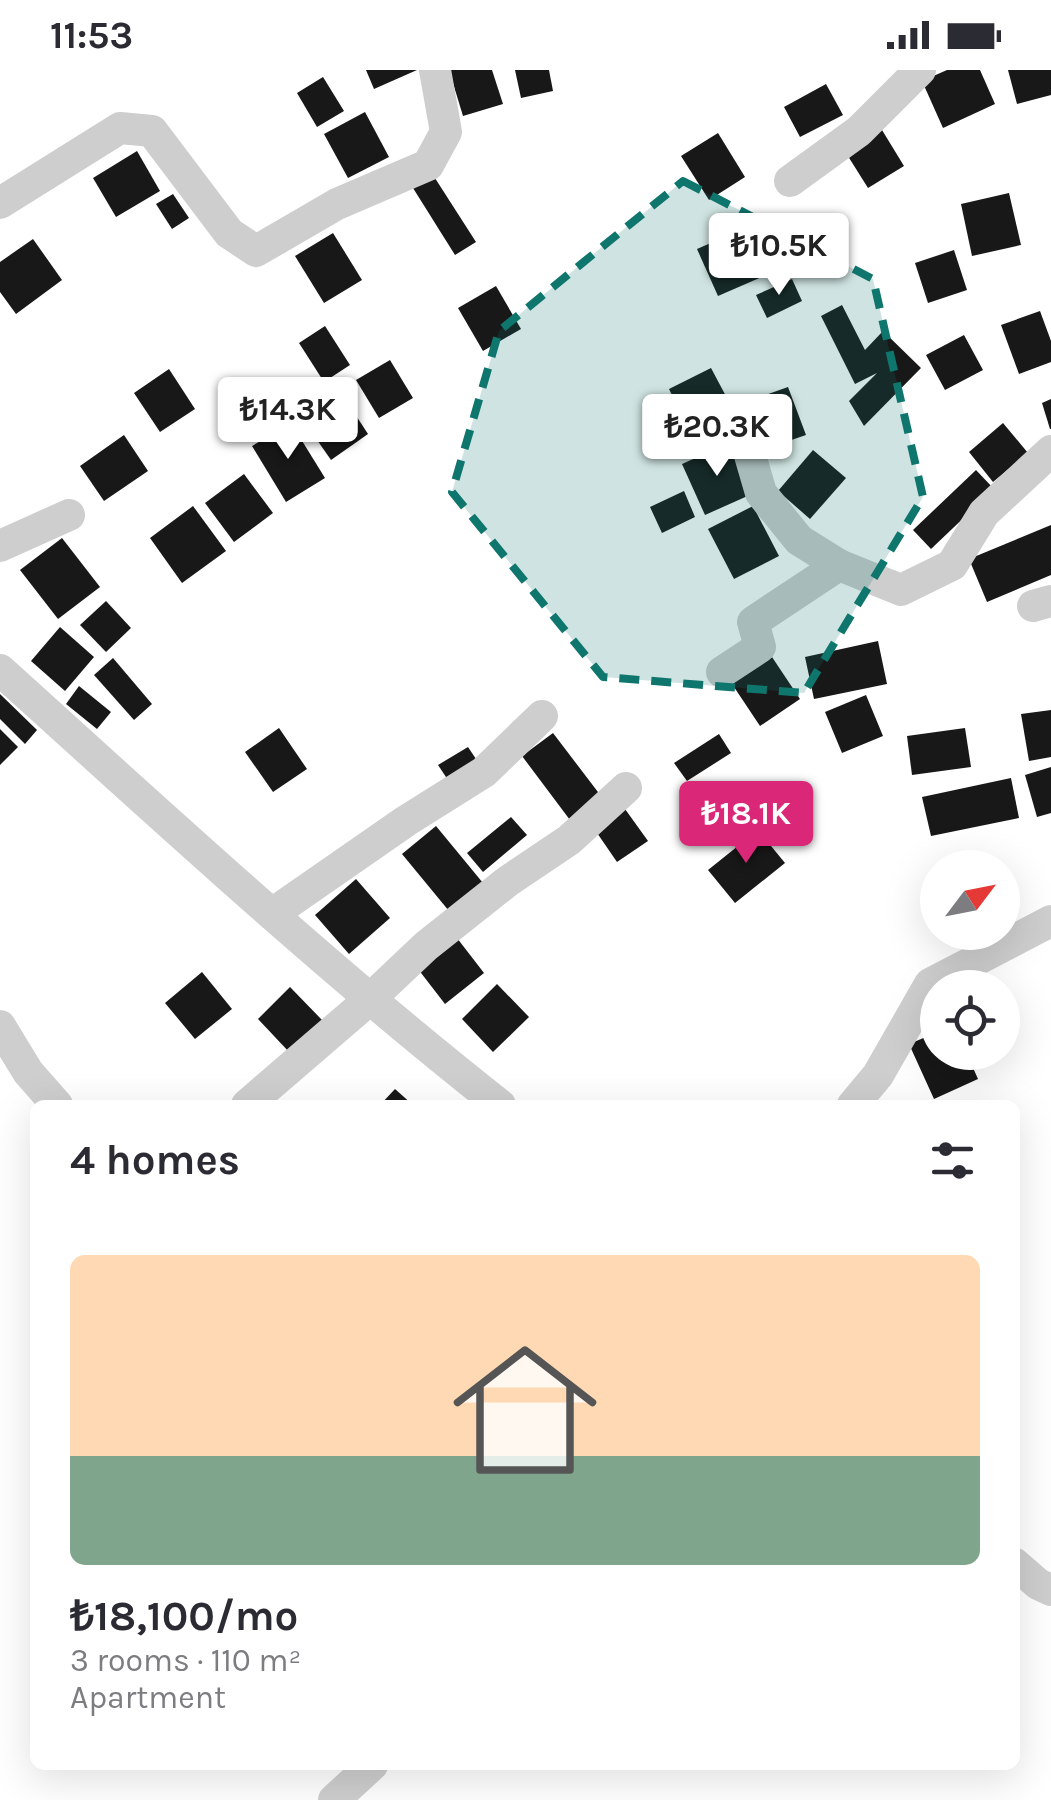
<!DOCTYPE html>
<html lang="en">
<head>
<meta charset="utf-8">
<style>
	body { margin:0; font-family:Karla,sans-serif; background:#f7f7f7; color:#2b2b33; height:100vh; display:flex; flex-direction:column; font-size:38px; white-space:nowrap }
	* { box-sizing:border-box; margin:0 }
	p { font-size:32px; color:#7c7c81 }
	.icon { flex:none; width:55px; height:55px; fill:none; stroke:currentColor; stroke-width:2; stroke-linecap:round; stroke-linejoin:round }
	.map { position:relative; flex:1; overflow:hidden }
	.sheet { position:absolute; left:30px; top:1030px; width:990px; height:670px; display:flex; flex-direction:column; background:#fff; border-radius:15px; box-shadow:0 10px 40px #0002 }
	.sheet>* { flex:none }
	.needle { width:65px; rotate:58deg }
	.controls { position:absolute; left:920px; top:780px; display:grid; gap:20px }
	.controls a { display:grid; place-items:center; width:100px; height:100px; border-radius:50%; background:#fff; box-shadow:0 10px 40px #0002; font-size:50px }
	.price { position:absolute; translate:-50% -85px; padding:0 22px; border-radius:10px; background:#fff; color:#222; font-size:32px; line-height:65px; filter:drop-shadow(0 2px 5px #0008) }
	.price::after { content:''; position:absolute; left:50%; top:60px; width:30px; height:22px; margin-left:-15px; background:inherit; clip-path:polygon(0 0,100% 0,50% 100%) }
	.price.active { background:#db2777; color:#fff }
	ul { padding:0; list-style:none }
	li { display:grid; align-content:center; gap:20px; height:530px; padding:0 40px }
	li+li { border-top:2px solid #e1e1e2 }
	li span { display:grid; place-items:center; height:310px; border-radius:15px; color:#555 }
	li>.icon { margin-inline-start:auto }
	span .icon { width:180px; height:180px; fill:#fffc; stroke-width:1 }
	li b { font-size:42px }
	h2 { display:flex; justify-content:space-between; align-items:center; height:120px; padding:0 40px; font-size:42px }
	.status { display:flex; justify-content:space-between; align-items:center; height:70px; padding:0 50px; background:#fff; direction:ltr }
	.status svg { height:28px; fill:currentColor }
	.map>svg:first-child { display:block }
	.building { fill:#181818 }
	.lines { fill:none; stroke-linecap:round; stroke-linejoin:round }
	.minor { stroke:#cecece; stroke-width:32 }
	.marked { fill:#0f766e; fill-opacity:0.2; stroke:#0f766e; stroke-width:8; stroke-dasharray:20 12; stroke-linejoin:round }
</style>
</head>
<body>
<div class="status"><b>11:53</b><svg viewBox="0 0 49 12"><path d="M0 12V9h3v3zM5 12V6h3v6zM10 12V3h3v9zM15 12V0h3v12zM26 1h20v11H26zM47 4h2v5h-2z"/></svg></div>
<div class="map">
<svg width="1051" height="1730" viewBox="0 0 1051 1730">
	<rect width="100%" height="100%" fill="#fff"/>
	<g class="building">
		<path d="M366 0H417L374 19Z"/>
		<path d="M449 0H492L503 34 463 46Z"/>
		<path d="M515 0H549L553 21 521 28Z"/>
		<path d="M947 0H980L995 34 943 58 922 11Z"/>
		<path d="M1008 0H1051V25L1017 34Z"/>
		<path d="M323 7 344 41 317 57 297 23Z"/>
		<path d="M826 14 843 45 800 67 784 37Z"/>
		<path d="M365 42 389 87 348 108 324 64Z"/>
		<path d="M882 60 904 96 868 118 846 83Z"/>
		<path d="M718 63 745 107 709 130 681 86Z"/>
		<path d="M137 81 160 121 116 147 93 108Z"/>
		<path d="M433 105 476 172 455 185 413 118Z"/>
		<path d="M1009 123 1021 175 972 186 961 134Z"/>
		<path d="M173 124 189 148 172 159 156 134Z"/>
		<path d="M766 149 787 196 718 226 697 179Z"/>
		<path d="M333 163 362 210 324 233 295 186Z"/>
		<path d="M33 169 62 210 16 244 0 222V192Z"/>
		<path d="M954 180 967 220 928 233 915 193Z"/>
		<path d="M792 209 802 231 767 248 756 225Z"/>
		<path d="M496 216 521 259 483 281 458 238Z"/>
		<path d="M842 235 865 280 883 261 921 298 864 356 849 331 877 303 855 314 821 246Z"/>
		<path d="M1040 241 1051 271V292L1019 304 1001 255Z"/>
		<path d="M325 256 350 295 324 312 299 273Z"/>
		<path d="M964 265 983 300 945 320 926 285Z"/>
		<path d="M390 290 413 328 379 348 356 310Z"/>
		<path d="M711 298 728 330 685 352 669 319Z"/>
		<path d="M169 299 195 339 160 362 134 323Z"/>
		<path d="M788 317 806 365 771 377 754 329Z"/>
		<path d="M1051 329V359H1050L1042 333Z"/>
		<path d="M353 341 368 364 331 390 315 367Z"/>
		<path d="M720 349 726 369 680 384 673 364Z"/>
		<path d="M291 353 325 408 286 432 252 376Z"/>
		<path d="M1003 353 1028 383 993 412 969 382Z"/>
		<path d="M124 365 148 401 104 431 80 396Z"/>
		<path d="M729 373 752 424 705 445 682 394Z"/>
		<path d="M813 380 846 408 810 449 778 421Z"/>
		<path d="M976 400 994 419 931 479 913 460Z"/>
		<path d="M244 404 273 443 234 472 205 433Z"/>
		<path d="M684 421 695 447 662 463 650 437Z"/>
		<path d="M193 436 226 481 182 513 150 468Z"/>
		<path d="M753 436 779 486 734 509 708 459Z"/>
		<path d="M1051 455V505L987 532 969 489Z"/>
		<path d="M62 468 100 517 58 549 20 500Z"/>
		<path d="M106 531 131 558 106 582 80 555Z"/>
		<path d="M60 557 94 587 65 621 31 591Z"/>
		<path d="M878 571 887 614 814 629 805 587Z"/>
		<path d="M772 587 800 629 760 656 732 614Z"/>
		<path d="M113 588 152 634 134 650 94 605Z"/>
		<path d="M79 616 111 642 97 659 66 634Z"/>
		<path d="M0 624 37 660 25 674 0 649Z"/>
		<path d="M866 625 883 666 842 683 825 642Z"/>
		<path d="M1051 640V687L1029 691 1021 644Z"/>
		<path d="M279 658 307 699 273 722 245 682Z"/>
		<path d="M965 658 971 697 912 705 907 666Z"/>
		<path d="M0 659 18 677 0 695Z"/>
		<path d="M553 663 601 726 570 750 522 686Z"/>
		<path d="M719 664 731 683 687 711 674 693Z"/>
		<path d="M468 677 478 692 448 710 438 695Z"/>
		<path d="M1051 697V743L1037 747 1025 705Z"/>
		<path d="M1011 708 1019 748 931 766 922 727Z"/>
		<path d="M625 739 648 771 617 792 595 760Z"/>
		<path d="M511 747 527 765 483 802 467 783Z"/>
		<path d="M436 756 483 813 449 841 402 784Z"/>
		<path d="M758 760 785 793 735 833 708 800Z"/>
		<path d="M356 809 390 848 349 884 315 845Z"/>
		<path d="M457 868 484 903 445 934 418 899Z"/>
		<path d="M202 902 232 939 195 969 165 933Z"/>
		<path d="M497 914 529 947 493 982 462 949Z"/>
		<path d="M290 917 323 951 290 983 258 949Z"/>
		<path d="M938 962V982H966L978 1009 934 1029 909 974Z"/>
		<path d="M395 1019 413 1035H380Z"/>
	</g>
	<g class="lines">
		<g class="minor">
			<path d="M790 111 859 61 920 0"/>
			<path d="M0 133 120 58 152 61 229 163 256 181 337 134 428 95 446 62 435 0"/>
			<path d="M738 344 761 423 799 470 839 495"/>
			<path d="M0 476 69 445"/>
			<path d="M1033 536 1051 531"/>
			<path d="M0 600C164 748 326 898 500 1035"/>
			<path d="M722 602 760 577 753 552 839 495 901 520 952 495 984 443 1051 381"/>
			<path d="M272 844 406 751 484 702 542 646"/>
			<path d="M0 956 28 1002 57 1035"/>
			<path d="M247 1035 370 929 426 876 508 811 569 770 626 718"/>
			<path d="M853 1035 878 1005 930 914 1051 851"/>
			<path d="M1015 1494 1038 1514 1051 1520"/>
			<path d="M334 1730 372 1695"/>
		</g>
	</g>
	<path class="marked" d="M683 111 873 209 923 427 804 623 603 607 452 422 499 261Z"/>
</svg>
<div class="controls">
<a><svg class="needle" viewBox="-14 -14 28 28"><path d="M0-13l5 13h-10z" fill="#e53935"/><path d="M0 13l5-13h-10z" fill="#7c7c81"/></svg></a>
<a><svg class="icon" aria-label="locate" viewBox="0 0 24 24"><circle cx="12" cy="12" r="6"/><path d="M12 2v4M12 18v4M2 12h4M18 12h4"/></svg></a>
</div>
<b class="price" style="left:779px;top:228px">₺10.5K</b>
<b class="price" style="left:288px;top:392px">₺14.3K</b>
<b class="price" style="left:717px;top:409px">₺20.3K</b>
<b class="price active" style="left:746px;top:796px">₺18.1K</b>
<section class="sheet">
<h2>4 homes<svg class="icon" aria-label="filters" viewBox="0 0 24 24"><path d="M4 7h16M4 17h16"/><circle cx="9" cy="7" r="2"/><circle cx="15" cy="17" r="2"/></svg></h2>
<ul>
<li><span style="background:linear-gradient(#ffd9b3 65%,#7fa58c 0)"><svg class="icon" aria-label="home" viewBox="0 0 24 24"><path d="M3 11l9-7 9 7M6 9v11h12V9"/></svg></span><div><b>₺18,100/mo</b><p>3 rooms · 110 m²</p><p>Apartment</p></div></li>
</ul>
</section>
</div>
</body>
</html>
